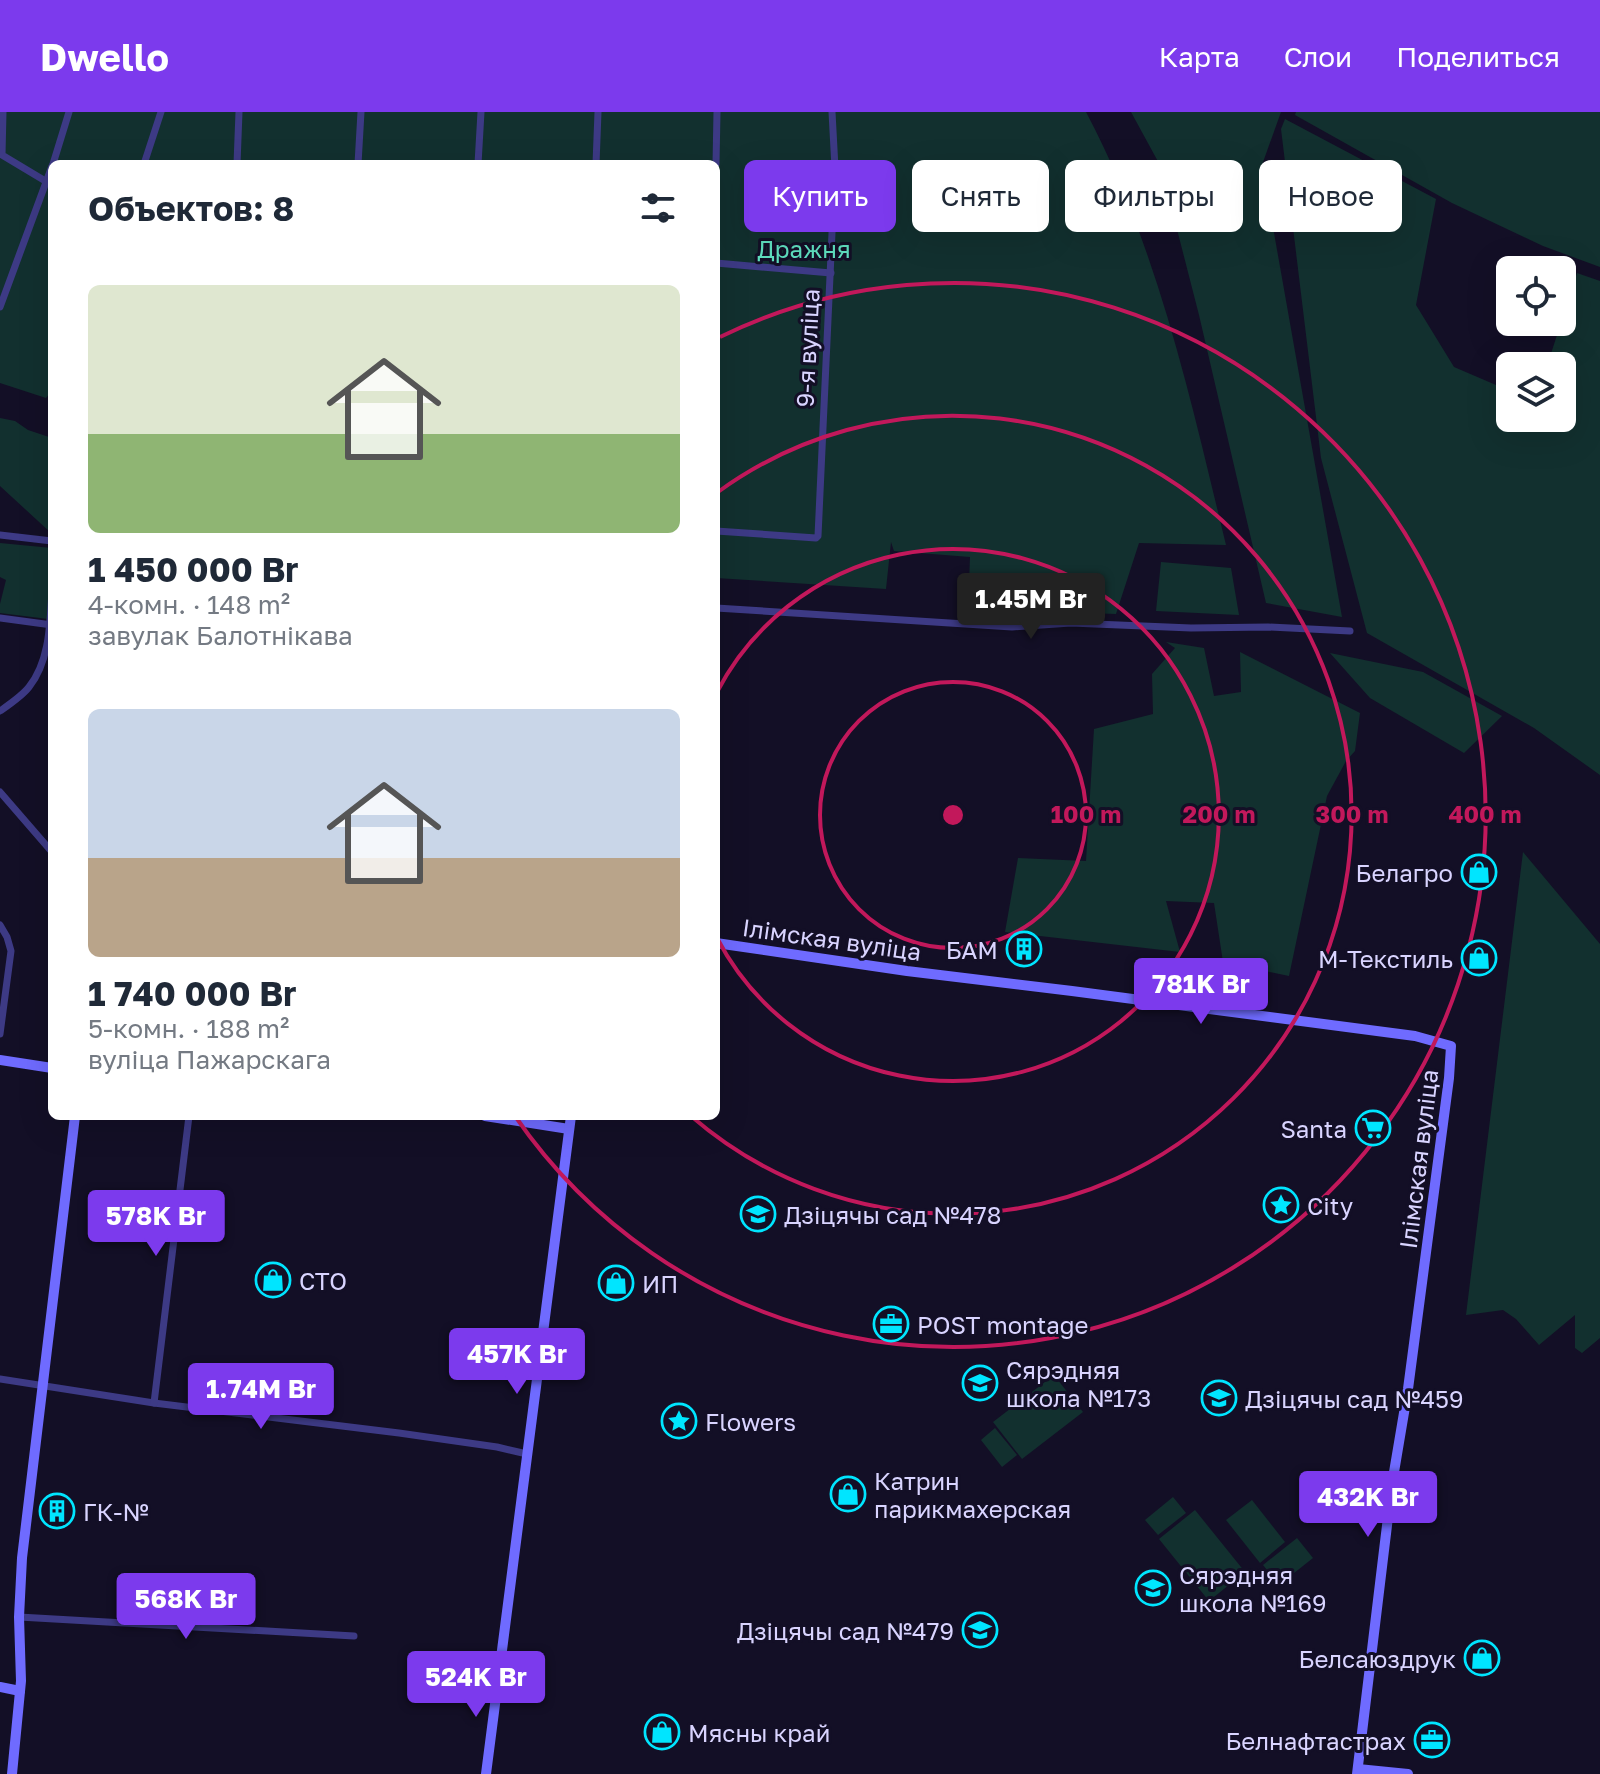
<!DOCTYPE html>
<html lang="ru">
<head>
<meta charset="utf-8">
<style>
	body { margin:0; font-family:"Golos Text",sans-serif; background:#f6f6f7; color:#1f2937; height:100vh; display:flex; flex-direction:column; font-size:30px; white-space:nowrap }
	* { box-sizing:border-box; margin:0 }
	p { font-size:26px; color:#747a83 }
	.icon { flex:none; width:44px; height:44px; fill:none; stroke:currentColor; stroke-width:2; stroke-linecap:round; stroke-linejoin:round }
	.map { position:relative; flex:1; overflow:hidden }
	.panel { position:absolute; left:48px; top:48px; width:672px; height:960px; display:flex; flex-direction:column; background:#fff; border-radius:12px; box-shadow:0 8px 32px #0002 }
	.panel>* { flex:none }
	.hud { position:absolute; left:744px; top:48px; width:736px; height:72px; display:flex; gap:16px }
	.buttons { position:absolute; left:1496px; top:144px; display:grid; gap:16px }
	.buttons a { display:grid; place-items:center; width:80px; height:80px; border-radius:12px; background:#fff; box-shadow:0 8px 32px #0002; font-size:40px }
	.price { position:absolute; translate:-50% -68px; padding:0 18px; border-radius:8px; background:#7c3aed; color:#fff; font-size:26px; line-height:52px; filter:drop-shadow(0 2px 4px #0008) }
	.price::after { content:''; position:absolute; left:50%; top:48px; width:24px; height:18px; margin-left:-12px; background:inherit; clip-path:polygon(0 0,100% 0,50% 100%) }
	.price.active { background:#222; color:#fff }
	ul { padding:0; list-style:none }
	li { display:grid; align-content:center; gap:16px; height:424px; padding:0 40px }
	li span { display:grid; place-items:center; height:248px; border-radius:12px; color:#555 }
	li>.icon { margin-inline-start:auto }
	span .icon { width:144px; height:144px; fill:#fffc; stroke-width:1 }
	li b { font-size:34px }
	h2 { display:flex; justify-content:space-between; align-items:center; height:96px; padding:0 40px; font-size:34px }
	.chip { padding:0 28px; border-radius:12px; background:#fff; box-shadow:0 8px 32px #0002; font-size:28px; line-height:72px }
	.chip.active { background:#7c3aed; color:#fff }
	header { display:flex; align-items:center; gap:48px; box-sizing:border-box; height:112px; padding:0 40px; background:#7c3aed; color:#fff }
	header strong { font-size:38px }
	nav { display:flex; gap:44px; margin-inline-start:auto; font-size:28px }
	.map>svg:first-child { display:block }
	.green { fill:#12302f }
	.lines { fill:none; stroke-linecap:round; stroke-linejoin:round }
	.street { stroke:#3d3a85; stroke-width:7 }
	.secondary { stroke:#6f6bff; stroke-width:10 }
	.ring { fill:none; stroke:#c2185b; stroke-width:4 }
	.labels { text-anchor:middle; dominant-baseline:central; stroke-width:6; stroke-linejoin:round; paint-order:stroke }
	.park-label { font-size:24px; fill:#5fe0c0; stroke:#130f26 }
	.street-label { font-size:24px; fill:#d9d4ff; stroke:#130f26 }
	.poi-label { font-size:24px; fill:#d9d4ff; stroke:#130f26; text-anchor:start }
	.centre { fill:#c2185b; stroke:#130f26; stroke-width:4 }
	.ring-label { font-size:24px; text-anchor:middle; font-weight:bold; fill:#c2185b; stroke:#130f26; stroke-width:6; stroke-linejoin:round; paint-order:stroke }
</style>
</head>
<body>
<header>
<strong>Dwello</strong>
<nav><a>Карта</a><a>Слои</a><a>Поделиться</a></nav>
</header>
<div class="map">
<svg width="1600" height="1662" viewBox="0 0 1600 1662">
	<rect width="100%" height="100%" fill="#130f26"/>
	<g class="green">
		<path d="M0 0H1086C1158 136 1190 285 1226 433L1139 431 1116 502 968 497 970 445 894 439 891 430 886 477 716 466V52H52V279L46 286 0 271Z"/>
		<path d="M1131 0H1281L1262 53 1342 505 1266 491 1199 203 1161 55Z"/>
		<path d="M1296 0H1600V155L1543 134 1452 91 1295 3Z"/>
		<path d="M1285 7 1436 87 1416 193 1454 255 1510 279V306H1562V254H1547L1577 161 1600 169V663L1534 616 1367 521 1321 346 1281 17Z"/>
		<path d="M0 306 15 309 28 318 52 326V402L50 420 0 374Z"/>
		<path d="M0 431 52 436 48 507 0 501V492L6 468 0 465Z"/>
		<path d="M1161 450 1231 456 1239 503 1156 499Z"/>
		<path d="M1166 530 1204 536 1214 584 1241 580 1240 540 1360 601 1355 639 1346 649 1327 684 1289 864 1223 850 1214 791 1166 789 1180 840 1005 820 1018 746 1086 749 1094 617 1153 602 1152 562 1175 536Z"/>
		<path d="M1330 541 1423 560 1502 604 1464 641 1370 586Z"/>
		<path d="M1523 740 1600 832V1226L1582 1241 1575 1236V1203L1539 1233 1516 1207 1503 1198 1466 1203Z"/>
		<path d="M1054 1263 1083 1300 1022 1347 993 1310Z"/>
		<path d="M995 1316 1017 1343 1002 1355 981 1328Z"/>
		<path d="M1173 1385 1186 1401 1158 1423 1145 1408Z"/>
		<path d="M1252 1388 1285 1430 1260 1451 1226 1408Z"/>
		<path d="M1195 1398 1245 1460 1209 1489 1159 1427Z"/>
		<path d="M1297 1426 1313 1446 1279 1473 1263 1453Z"/>
	</g>
	<g class="lines">
		<g class="street">
			<path d="M3 0 2 43 47 70"/>
			<path d="M53 52 69 0"/>
			<path d="M144 52 161 0"/>
			<path d="M237 52 239 0"/>
			<path d="M358 52 361 0"/>
			<path d="M478 52 481 0"/>
			<path d="M596 52 598 0"/>
			<path d="M716 52 717 0"/>
			<path d="M716 151 831 161"/>
			<path d="M0 195 52 54"/>
			<path d="M716 419 816 426 818 424 835 56 832 0"/>
			<path d="M0 423 52 429"/>
			<path d="M716 496 1012 515 1071 511 1191 516 1268 515 1350 519"/>
			<path d="M0 506 52 513"/>
			<path d="M0 599C10 592 22 584 29 575 50 549 50 510 52 478"/>
			<path d="M0 680 52 740"/>
			<path d="M0 813 7 825 11 839 0 922"/>
			<path d="M0 1267 154 1291 399 1321 497 1335 527 1342"/>
			<path d="M154 1291 189 1004"/>
			<path d="M19 1505 354 1524"/>
		</g>
		<g class="secondary">
			<path d="M716 831 907 859 1072 879 1415 924 1451 934 1449 966 1408 1277 1392 1372 1357 1662"/>
			<path d="M0 948 52 956"/>
			<path d="M485 1004 569 1017"/>
			<path d="M0 1575 20 1579"/>
			<path d="M1358 1657 1408 1662"/>
			<path d="M12 1662 21 1569 19 1505 22 1446 75 1004"/>
			<path d="M486 1662 571 1004"/>
		</g>
	</g>
	<g class="ring">
		<circle cx="953" cy="703" r="133"/>
		<path d="M717 580A266 266 0 1 1 717 826"/>
		<path d="M718 380A399 399 0 1 1 691 1004"/>
		<path d="M720 225A532 532 0 1 1 515 1004"/>
	</g>
	<defs>
		<g id="shop-ring" transform="scale(1.8)"><circle r="9.5" fill="#130f26" stroke="#00e5ff" stroke-width="1.5"/><path d="M-5-2.5h2.3a2.7 3.5 0 0 1 5.4 0H5L5.5 6h-11ZM-1.5-2.5h3a1.5 2.3 0 0 0-3 0Z" fill="#00e5ff"/></g>
		<g id="building-ring" transform="scale(1.8)"><circle r="9.5" fill="#130f26" stroke="#00e5ff" stroke-width="1.5"/><path d="M-4-6H4V6H1V3H-1V6H-4ZM-2.5-4.3h1.7v1.8h-1.7ZM.8-4.3h1.7v1.8H.8ZM-2.5-1h1.7V.8h-1.7ZM.8-1h1.7V.8H.8Z" fill="#00e5ff"/></g>
		<g id="supermarket-ring" transform="scale(1.8)"><circle r="9.5" fill="#130f26" stroke="#00e5ff" stroke-width="1.5"/><path d="M-6-5.5h2.5l.6 2H6L4.5 2H-2.5L-4.4-4H-6ZM-1.5 3.2a1.3 1.3 0 1 0 .1 0ZM3 3.2a1.3 1.3 0 1 0 .1 0Z" fill="#00e5ff"/></g>
		<g id="sight-ring" transform="scale(1.8)"><circle r="9.5" fill="#130f26" stroke="#00e5ff" stroke-width="1.5"/><path d="M0-6L1.8-2.2L6-1.7L2.9 1.2L3.7 5.4L0 3.3L-3.7 5.4L-2.9 1.2L-6-1.7L-1.8-2.2Z" fill="#00e5ff"/></g>
		<g id="school-ring" transform="scale(1.8)"><circle r="9.5" fill="#130f26" stroke="#00e5ff" stroke-width="1.5"/><path d="M0-5L7-2L0 1L-7-2ZM-4 1L0 2.5L4 1V4Q0 6-4 4Z" fill="#00e5ff"/></g>
		<g id="office-ring" transform="scale(1.8)"><circle r="9.5" fill="#130f26" stroke="#00e5ff" stroke-width="1.5"/><path d="M-6-3h4V-5.5h4V-3h4V5H-6ZM-1-4.5V-3h2v-1.5ZM-6 0V1H6V0Z" fill="#00e5ff"/></g>
	</defs>
	<g fill-rule="evenodd">
		<use href="#shop-ring" x="1479" y="760"/>
		<use href="#building-ring" x="1024" y="837"/>
		<use href="#shop-ring" x="1479" y="846"/>
		<use href="#supermarket-ring" x="1373" y="1016"/>
		<use href="#sight-ring" x="1281" y="1093"/>
		<use href="#school-ring" x="758" y="1102"/>
		<use href="#shop-ring" x="273" y="1168"/>
		<use href="#shop-ring" x="616" y="1171"/>
		<use href="#office-ring" x="891" y="1212"/>
		<use href="#school-ring" x="980" y="1271"/>
		<use href="#school-ring" x="1219" y="1286"/>
		<use href="#sight-ring" x="679" y="1309"/>
		<use href="#shop-ring" x="848" y="1382"/>
		<use href="#building-ring" x="57" y="1399"/>
		<use href="#school-ring" x="1153" y="1476"/>
		<use href="#school-ring" x="980" y="1518"/>
		<use href="#shop-ring" x="1482" y="1546"/>
		<use href="#shop-ring" x="662" y="1620"/>
		<use href="#office-ring" x="1432" y="1628"/>
	</g>
	<g class="labels">
		<g class="park-label">
			<text x="804" y="136">Дражня</text>
		</g>
		<g class="street-label">
			<text transform="translate(807 236) rotate(-87)">9-я вуліца</text>
			<text transform="translate(832 827) rotate(8)">Ілімская вуліца</text>
			<text transform="translate(1418 1047) rotate(-83)">Ілімская вуліца</text>
		</g>
		<g class="poi-label">
			<text x="1453" y="760" text-anchor="end">Белагро</text>
			<text x="998" y="837" text-anchor="end">БАМ</text>
			<text x="1453" y="846" text-anchor="end">М-Текстиль</text>
			<text x="1347" y="1016" text-anchor="end">Santa</text>
			<text x="1307" y="1093">City</text>
			<text x="784" y="1102">Дзіцячы сад №478</text>
			<text x="299" y="1168">СТО</text>
			<text x="642" y="1171">ИП</text>
			<text x="917" y="1212">POST montage</text>
			<text x="1006" y="1257">Сярэдняя<tspan x="1006" dy="28">школа №173</tspan></text>
			<text x="1245" y="1286">Дзіцячы сад №459</text>
			<text x="705" y="1309">Flowers</text>
			<text x="874" y="1368">Катрин<tspan x="874" dy="28">парикмахерская</tspan></text>
			<text x="83" y="1399">ГК-№</text>
			<text x="1179" y="1462">Сярэдняя<tspan x="1179" dy="28">школа №169</tspan></text>
			<text x="954" y="1518" text-anchor="end">Дзіцячы сад №479</text>
			<text x="1456" y="1546" text-anchor="end">Белсаюздрук</text>
			<text x="688" y="1620">Мясны край</text>
			<text x="1406" y="1628" text-anchor="end">Белнафтастрах</text>
		</g>
	</g>
	<circle cx="953" cy="703" r="12" class="centre"/>
	<g class="ring-label">
		<text x="1086" y="711">100 m</text>
		<text x="1219" y="711">200 m</text>
		<text x="1352" y="711">300 m</text>
		<text x="1485" y="711">400 m</text>
	</g>
</svg>
<div class="buttons">
<a><svg class="icon" aria-label="locate" viewBox="0 0 24 24"><circle cx="12" cy="12" r="6"/><path d="M12 2v4M12 18v4M2 12h4M18 12h4"/></svg></a>
<a><svg class="icon" aria-label="layers" viewBox="0 0 24 24"><path d="M12 4l9 5-9 5-9-5zM3 14l9 5 9-5"/></svg></a>
</div>
<b class="price active" style="left:1031px;top:529px">1.45M Br</b>
<b class="price" style="left:1201px;top:914px">781K Br</b>
<b class="price" style="left:156px;top:1146px">578K Br</b>
<b class="price" style="left:517px;top:1284px">457K Br</b>
<b class="price" style="left:261px;top:1319px">1.74M Br</b>
<b class="price" style="left:1368px;top:1427px">432K Br</b>
<b class="price" style="left:186px;top:1529px">568K Br</b>
<b class="price" style="left:476px;top:1607px">524K Br</b>
<div class="hud">
<a class="chip active">Купить</a>
<a class="chip">Снять</a>
<a class="chip">Фильтры</a>
<a class="chip">Новое</a>
</div>
<section class="panel">
<h2>Объектов: 8<svg class="icon" aria-label="filters" viewBox="0 0 24 24"><path d="M4 7h16M4 17h16"/><circle cx="9" cy="7" r="2"/><circle cx="15" cy="17" r="2"/></svg></h2>
<ul>
<li><span style="background:linear-gradient(#dfe7d0 60%,#8fb573 0)"><svg class="icon" aria-label="home" viewBox="0 0 24 24"><path d="M3 11l9-7 9 7M6 9v11h12V9"/></svg></span><div><b>1 450 000 Br</b><p>4-комн. · 148 m²</p><p>завулак Балотнікава</p></div></li>
<li><span style="background:linear-gradient(#c9d6e8 60%,#b9a48a 0)"><svg class="icon" aria-label="home" viewBox="0 0 24 24"><path d="M3 11l9-7 9 7M6 9v11h12V9"/></svg></span><div><b>1 740 000 Br</b><p>5-комн. · 188 m²</p><p>вуліца Пажарскага</p></div></li>
</ul>
</section>
</div>
</body>
</html>
